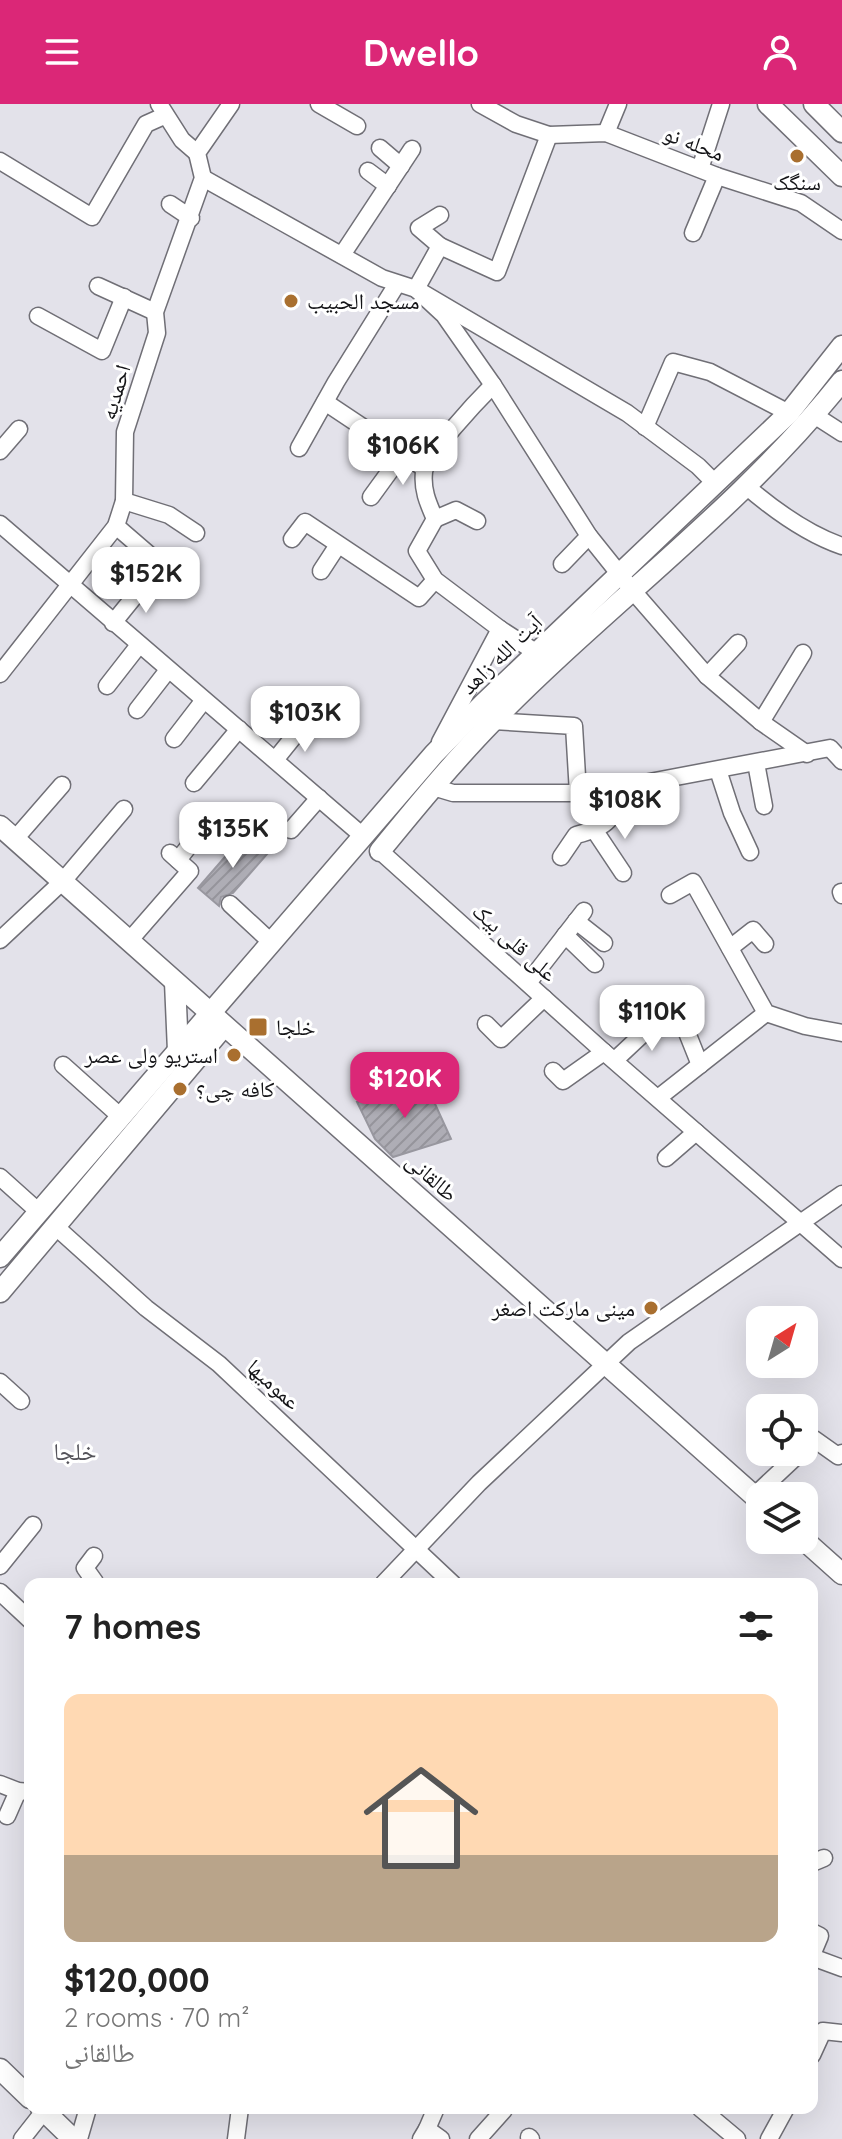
<!DOCTYPE html>
<html lang="en">
<head>
<meta charset="utf-8">
<style>
	body { margin:0; font-family:Quicksand,"Noto Naskh Arabic",sans-serif; background:#f2f2f2; color:#222; height:100vh; display:flex; flex-direction:column; font-size:30px; white-space:nowrap }
	* { box-sizing:border-box; margin:0 }
	p { font-size:26px; color:#767676 }
	.icon { flex:none; width:44px; height:44px; fill:none; stroke:currentColor; stroke-width:2; stroke-linecap:round; stroke-linejoin:round }
	.map { position:relative; flex:1; overflow:hidden }
	.sheet { position:absolute; left:24px; top:1474px; width:794px; height:536px; display:flex; flex-direction:column; background:#fff; border-radius:16px; box-shadow:0 8px 32px #0002 }
	.sheet>* { flex:none }
	.needle { width:52px; rotate:37deg }
	.buttons { position:absolute; left:746px; top:1202px; display:grid; gap:16px }
	.buttons a { display:grid; place-items:center; width:72px; height:72px; border-radius:16px; background:#fff; box-shadow:0 8px 32px #0002; font-size:40px }
	.price { position:absolute; translate:-50% -68px; padding:0 18px; border-radius:16px; background:#fff; color:#222; font-size:26px; line-height:52px; filter:drop-shadow(0 2px 4px #0008) }
	.price::after { content:''; position:absolute; left:50%; top:48px; width:24px; height:18px; margin-left:-12px; background:inherit; clip-path:polygon(0 0,100% 0,50% 100%) }
	.price.current { background:#db2777; color:#fff }
	ul { padding:0; list-style:none }
	li { display:grid; align-content:center; gap:16px; height:424px; padding:0 40px }
	li span { display:grid; place-items:center; height:248px; border-radius:16px; color:#555 }
	li>.icon { margin-inline-start:auto }
	span .icon { width:144px; height:144px; fill:#fffc; stroke-width:1 }
	li b { font-size:34px }
	h2 { display:flex; justify-content:space-between; align-items:center; height:96px; padding:0 40px; font-size:34px }
	header { display:flex; justify-content:space-between; align-items:center; height:104px; padding:0 40px; background:#db2777; color:#fff; font-size:36px; font-weight:700 }
	.map>svg:first-child { display:block }
	.building { fill:url(#building-hatch); stroke:#98979f; stroke-width:2 }
	.lines { fill:none; stroke-linecap:round; stroke-linejoin:round }
	.minor-casing { stroke:#706f76; stroke-width:19 }
	.major-casing { stroke:#706f76; stroke-width:23 }
	.minor { stroke:#fff; stroke-width:16 }
	.major { stroke:#fff; stroke-width:20 }
	.poi-dot { fill:#a96f2f; stroke:#fff; stroke-width:3 }
	.labels { text-anchor:middle; dominant-baseline:central; stroke-width:6; stroke-linejoin:round; paint-order:stroke }
	.street-label { font-size:22px; fill:#131316; stroke:#fff }
	.poi-label { font-size:22px; fill:#131316; stroke:#fff; text-anchor:start }
	.neighbourhood-label { font-size:24px; fill:#54535a; stroke:#fff }
</style>
</head>
<body>
<header><svg class="icon" aria-label="menu" viewBox="0 0 24 24"><path d="M4 6h16M4 12h16M4 18h16"/></svg>Dwello<svg class="icon" aria-label="person" viewBox="0 0 24 24"><circle cx="12" cy="8" r="4"/><path d="M4 21q1-7 8-7t8 7"/></svg></header>
<div class="map">
<svg width="842" height="2035" viewBox="0 0 842 2035">
	<defs>
		<pattern id="building-hatch" width="6" height="6" patternUnits="userSpaceOnUse" patternTransform="scale(2)"><rect width="6" height="6" fill="#aeadb5"/><path d="M-1 1l2-2M0 6l6-6M5 7l2-2" fill="none" stroke="#95949b"/></pattern>
	</defs>
	<rect width="100%" height="100%" fill="#e3e2ea"/>
	<g class="building">
		<path d="M244 731 267 750 233 789 221 793 219 802 198 784Z"/>
		<path d="M425 978 451 1035 393 1053 375 1035 357 998Z"/>
	</g>
	<g class="lines">
		<g class="minor-casing">
			<g id="minor">
				<path d="M159 0 182 36 197 49"/>
				<path d="M319 0 357 22"/>
				<path d="M480 0 516 20 549 31 606 29 717 72 801 99 842 127"/>
				<path d="M606 29 618 0"/>
				<path d="M549 31 497 168 440 142 416 185 444 211 493 281 589 432 633 487 707 572 761 618 807 650"/>
				<path d="M380 44 401 62"/>
				<path d="M0 57 92 113 146 20 164 12"/>
				<path d="M700 65 721 0"/>
				<path d="M368 67 388 82"/>
				<path d="M203 74 382 174 416 185 627 309 698 362 716 380"/>
				<path d="M170 100 191 114"/>
				<path d="M440 111 419 124 440 142"/>
				<path d="M693 129 717 72"/>
				<path d="M342 151 412 45"/>
				<path d="M98 182 155 208"/>
				<path d="M38 212 102 247 124 193"/>
				<path d="M493 281C479 295 426 351 424 368 422 386 428 399 435 415L417 447 435 476 500 525"/>
				<path d="M325 298 424 364"/>
				<path d="M814 311 842 329"/>
				<path d="M645 323 673 258 710 268 789 309"/>
				<path d="M299 344 336 278 397 180"/>
				<path d="M0 347 19 325"/>
				<path d="M746 382C774 406 807 430 842 442"/>
				<path d="M371 393 403 349"/>
				<path d="M124 397 169 411 196 429"/>
				<path d="M435 415 456 406 477 417"/>
				<path d="M0 420 364 733"/>
				<path d="M116 422 160 460"/>
				<path d="M292 435 305 418 419 494 435 476"/>
				<path d="M562 460 589 432"/>
				<path d="M321 467 338 441"/>
				<path d="M113 519 147 477"/>
				<path d="M0 570 116 422 124 397 125 328 157 229 155 208 203 74 197 49 231 0"/>
				<path d="M707 572 738 539"/>
				<path d="M107 582 139 541"/>
				<path d="M137 606 168 566"/>
				<path d="M493 617 574 622 578 689"/>
				<path d="M761 618 803 549"/>
				<path d="M174 635 204 596"/>
				<path d="M440 638 500 525 537 549"/>
				<path d="M275 656 304 620"/>
				<path d="M756 659 764 702"/>
				<path d="M718 666 732 709 750 748"/>
				<path d="M194 679 239 625"/>
				<path d="M433 683 453 689H578L623 683 830 644 842 657"/>
				<path d="M291 726 319 694"/>
				<path d="M595 727 623 769"/>
				<path d="M15 735 62 681"/>
				<path d="M380 747 604 948 842 1155"/>
				<path d="M561 753 576 731C609 723 614 715 623 683"/>
				<path d="M178 756 189 742"/>
				<path d="M841 788 842 791"/>
				<path d="M670 791 693 778 766 909 805 922 842 929"/>
				<path d="M230 800 271 838"/>
				<path d="M576 817 604 839"/>
				<path d="M565 831 595 860"/>
				<path d="M0 836 63 777 124 705"/>
				<path d="M129 837 190 767 170 749"/>
				<path d="M730 844 753 826 765 840"/>
				<path d="M528 879 584 807"/>
				<path d="M486 920 501 935 544 894"/>
				<path d="M686 926 700 961"/>
				<path d="M615 956 662 912"/>
				<path d="M63 961 121 1013"/>
				<path d="M553 967 563 977 604 948"/>
				<path d="M658 994 766 909"/>
				<path d="M666 1054 696 1028"/>
				<path d="M0 1073 39 1108"/>
				<path d="M56 1123 146 1204 219 1260 453 1480"/>
				<path d="M0 1278 21 1297"/>
				<path d="M804 1345 814 1335 838 1352 842 1349"/>
				<path d="M754 1392 801 1348"/>
				<path d="M0 1462 33 1421"/>
				<path d="M93 1480 95 1478 85 1464 94 1452"/>
				<path d="M383 1480 479 1379 629 1238 842 1090"/>
				<path d="M0 1488 30 1516"/>
				<path d="M0 1680 18 1687 30 1688"/>
				<path d="M7 1712 18 1687"/>
				<path d="M812 1759 824 1754"/>
				<path d="M812 1828 820 1832 812 1851"/>
				<path d="M812 1853 842 1864"/>
				<path d="M812 1951 823 1927 842 1929"/>
				<path d="M700 2004 737 2035"/>
				<path d="M427 2025 436 2004"/>
				<path d="M529 2033 531 2035"/>
				<path d="M22 2035 44 2007"/>
				<path d="M79 2035 88 2004"/>
				<path d="M236 2035 240 2004"/>
				<path d="M421 2035 427 2025 441 2035"/>
				<path d="M478 2035 504 2006"/>
				<path d="M769 2035 786 2004"/>
			</g>
		</g>
		<g class="major-casing">
			<g id="major">
				<path d="M768 0 842 72"/>
				<path d="M814 0 842 28"/>
				<path d="M0 722 760 1397"/>
				<path d="M380 747C416 703 453 658 492 618 606 501 740 405 842 277"/>
				<path d="M175 878 178 947"/>
				<path d="M0 1153 434 650 483 600 789 309 842 242"/>
				<path d="M0 1188 224 922"/>
				<path d="M804 1436 842 1470"/>
				<path d="M0 1965 30 1994"/>
				<path d="M41 2004 73 2035"/>
			</g>
		</g>
		<use href="#minor" class="minor"/>
		<use href="#major" class="major"/>
	</g>
	<g class="poi-dot">
		<circle cx="797" cy="52" r="8"/>
		<circle cx="291" cy="197" r="8"/>
		<rect x="248" y="913" width="20" height="20" rx="4"/>
		<circle cx="234" cy="951" r="8"/>
		<circle cx="180" cy="985" r="8"/>
		<circle cx="651" cy="1204" r="8"/>
	</g>
	<g class="labels">
		<g class="street-label">
			<text transform="translate(694 39) rotate(21)">محله نو</text>
			<text transform="translate(115 288) rotate(-73)">احمدیه</text>
			<text transform="translate(501 550) rotate(-44)">آیت الله زاهد</text>
			<text transform="translate(515 838) rotate(42)">علی قلی بیک</text>
			<text transform="translate(432 1073) rotate(42)">طالقانی</text>
			<text transform="translate(274 1280) rotate(42)">عمومیها</text>
		</g>
		<g class="poi-label">
			<text x="797" y="78" text-anchor="middle">سنگک</text>
			<text x="307" y="197">مسجد الحبیب</text>
			<text x="276" y="923">خلجا</text>
			<text x="218" y="951" text-anchor="end">استریو ولی عصر</text>
			<text x="196" y="985">کافه چی؟</text>
			<text x="635" y="1204" text-anchor="end">مینی مارکت اصغر</text>
		</g>
		<g class="neighbourhood-label">
			<text x="75" y="1347">خلجا</text>
		</g>
	</g>
</svg>
<div class="buttons">
<a><svg class="needle" viewBox="-14 -14 28 28"><path d="M0-13l5 13h-10z" fill="#e53935"/><path d="M0 13l5-13h-10z" fill="#767676"/></svg></a>
<a><svg class="icon" aria-label="locate" viewBox="0 0 24 24"><circle cx="12" cy="12" r="6"/><path d="M12 2v4M12 18v4M2 12h4M18 12h4"/></svg></a>
<a><svg class="icon" aria-label="layers" viewBox="0 0 24 24"><path d="M12 4l9 5-9 5-9-5zM3 14l9 5 9-5"/></svg></a>
</div>
<b class="price" style="left:403px;top:383px">$106K</b>
<b class="price" style="left:146px;top:511px">$152K</b>
<b class="price" style="left:305px;top:650px">$103K</b>
<b class="price" style="left:625px;top:737px">$108K</b>
<b class="price" style="left:233px;top:766px">$135K</b>
<b class="price" style="left:652px;top:949px">$110K</b>
<b class="price current" style="left:405px;top:1016px">$120K</b>
<section class="sheet">
<h2>7 homes<svg class="icon" aria-label="filters" viewBox="0 0 24 24"><path d="M4 7h16M4 17h16"/><circle cx="9" cy="7" r="2"/><circle cx="15" cy="17" r="2"/></svg></h2>
<ul>
<li><span style="background:linear-gradient(#ffd9b3 65%,#b9a48a 0)"><svg class="icon" aria-label="home" viewBox="0 0 24 24"><path d="M3 11l9-7 9 7M6 9v11h12V9"/></svg></span><div><b>$120,000</b><p>2 rooms · 70 m²</p><p>طالقانی</p></div></li>
</ul>
</section>
</div>
</body>
</html>
